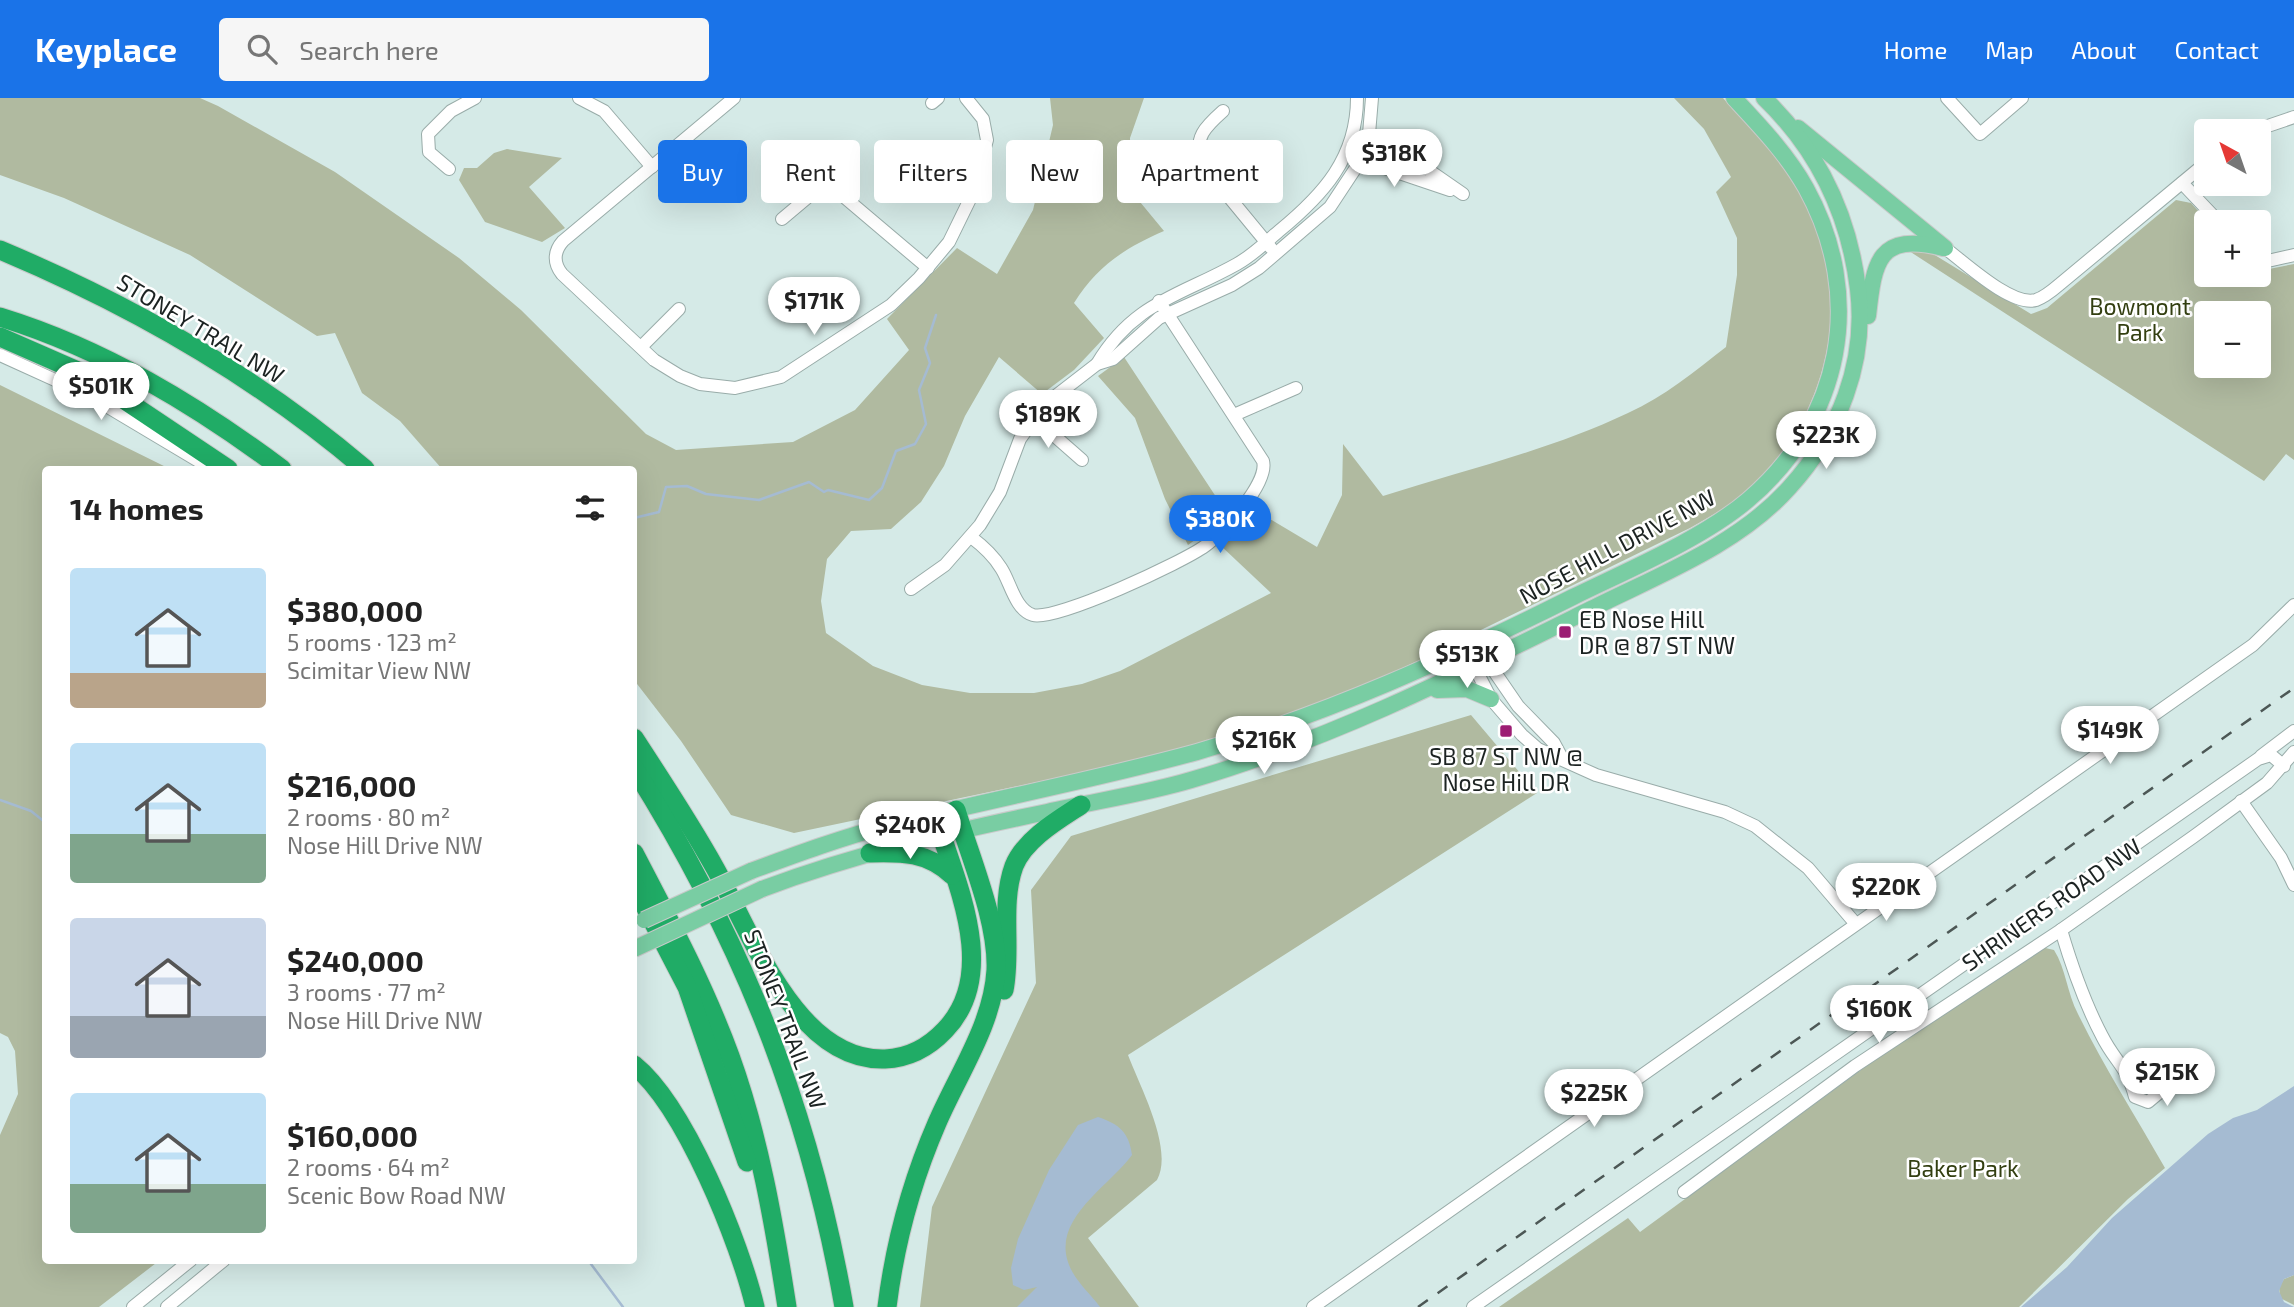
<!DOCTYPE html>
<html lang="en">
<head>
<meta charset="utf-8">
<style>
	body { margin:0; font-family:"Exo 2",sans-serif; background:#f6f6f6; color:#222; height:100vh; display:flex; flex-direction:column; font-size:26px; white-space:nowrap }
	* { box-sizing:border-box; margin:0 }
	p { font-size:23px; color:#767676 }
	.icon { flex:none; width:38px; height:38px; fill:none; stroke:currentColor; stroke-width:2; stroke-linecap:round; stroke-linejoin:round }
	.map { position:relative; flex:1; overflow:hidden }
	.side { position:absolute; left:42px; top:368px; width:595px; height:798px; display:flex; flex-direction:column; background:#fff; border-radius:7px; box-shadow:0 7px 28px #0002 }
	.side>* { flex:none }
	.hud { position:absolute; left:658px; top:42px; width:665px; height:63px; display:flex; gap:14px }
	.needle { width:46px; rotate:320deg }
	.fabs { position:absolute; left:2194px; top:21px; display:grid; gap:14px }
	.fabs a { display:grid; place-items:center; width:77px; height:77px; border-radius:7px; background:#fff; box-shadow:0 7px 28px #0002; font-size:35px }
	.price { position:absolute; translate:-50% -60px; padding:0 16px; border-radius:24px; background:#fff; color:#222; font-size:23px; line-height:46px; filter:drop-shadow(0 2px 4px #0008) }
	.price::after { content:''; position:absolute; left:50%; top:42px; width:21px; height:16px; margin-left:-10px; background:inherit; clip-path:polygon(0 0,100% 0,50% 100%) }
	.price.selected { background:#1a73e8; color:#fff }
	ul { padding:0; list-style:none }
	li { display:flex; align-items:center; gap:21px; height:175px; padding:0 28px }
	li span { display:grid; place-items:center; flex:none; width:196px; height:140px; border-radius:7px; color:#555 }
	li>.icon { margin-inline-start:auto }
	span .icon { width:84px; height:84px; fill:#fffc; stroke-width:1 }
	li b { font-size:30px }
	h2 { display:flex; justify-content:space-between; align-items:center; height:84px; padding:0 28px; font-size:30px }
	.pill { padding:0 24px; border-radius:7px; background:#fff; box-shadow:0 7px 28px #0002; font-size:24px; line-height:63px }
	.pill.selected { background:#1a73e8; color:#fff }
	header { display:flex; align-items:center; gap:42px; box-sizing:border-box; height:98px; padding:0 35px; background:#1a73e8; color:#fff }
	header strong { font-size:33px }
	nav { display:flex; gap:38px; margin-inline-start:auto; font-size:24px }
	.search { width:490px; height:63px; background:#f6f6f6; display:flex; align-items:center; gap:18px; box-sizing:border-box; padding:0 24px; border-radius:7px; color:#767676; font-size:26px }
	.map>svg:first-child { display:block }
	.green { fill:#b0baa0; fill-rule:evenodd }
	.water { fill:#a5bbd2 }
	.lines { fill:none; stroke-linecap:round; stroke-linejoin:round }
	.stream { stroke:#a5bbd2; stroke-width:2.5 }
	.minor-casing { stroke:#99aca9; stroke-width:14 }
	.major-casing { stroke:#c9caca; stroke-width:18 }
	.highway-casing { stroke:#c9caca; stroke-width:21 }
	.minor { stroke:#fff; stroke-width:12 }
	.major { stroke:#79cda3; stroke-width:16 }
	.highway { stroke:#20ac66; stroke-width:19 }
	.rail { stroke:#4c5755; stroke-width:2.5; stroke-dasharray:12 12; stroke-linecap:butt }
	.major-bridge-casing { stroke:#c9caca; stroke-width:18; stroke-linecap:butt }
	.major-bridge { stroke:#79cda3; stroke-width:16 }
	.poi-dot { fill:#9c1d73; stroke:#fff; stroke-width:2.5 }
	.labels { text-anchor:middle; dominant-baseline:central; stroke-width:5; stroke-linejoin:round; paint-order:stroke }
	.park-label { font-size:23px; fill:#333f11; stroke:#fff }
	.street-label { font-size:23px; fill:#1c2322; stroke:#fff }
	.poi-label { font-size:23px; fill:#1c2322; stroke:#fff; text-anchor:start }
</style>
</head>
<body>
<header>
<strong>Keyplace</strong>
<div class="search"><svg class="icon" aria-label="search" viewBox="0 0 24 24"><circle cx="10" cy="10" r="6"/><path d="M15 15l6 6"/></svg>Search here</div>
<nav><a>Home</a><a>Map</a><a>About</a><a>Contact</a></nav>
</header>
<div class="map">
<svg width="2294" height="1209" viewBox="0 0 2294 1209">
	<rect width="100%" height="100%" fill="#d5eae7"/>
	<g class="green">
		<path d="M0 0H200L218 8 335 74 459 160 521 212 646 336 676 352 793 344 855 312 909 252 887 221 957 150 997 176 1033 112 1053 27 1050 0H1144L1130 40 1131 93 1164 133C1125 150 1097 168 1074 205L1104 240 1074 272 1042 296 999 259 965 318 944 368 921 404 891 431 851 433 827 461 821 503 826 535 873 568 922 587 970 595H1034L1082 586 1120 573 1271 495 1220 447 1253 411 1317 449 1342 397 1343 346 1383 398C1465 372 1550 352 1628 315 1664 299 1695 273 1726 249L1737 177V140L1716 94 1731 79 1704 31 1674 0H1723C1753 34 1789 67 1809 109 1853 200 1829 309 1760 381 1741 402 1714 416 1690 430L1368 587 1217 641 1137 663 794 735 731 717 681 643 634 582V371H442L400 323 362 295 335 235 317 238 190 157 64 100 0 77Z"/>
		<path d="M507 51 562 60 529 89 565 130 542 144 485 124 459 82 464 70H477L494 55Z"/>
		<path d="M2176 102 2191 105 2208 124 2207 177H2259V173L2294 166V362L2286 356 2264 383 1906 151H1925L2031 216 2047 210ZM2207 215H2259V268H2207Z"/>
		<path d="M1124 259 1226 414 1210 431 1188 447 1165 401 1135 320 1098 278Z"/>
		<path d="M0 287 170 371H46V1162H160L99 1209H0V1037L18 996 15 953 8 939 0 935Z"/>
		<path d="M1471 617 1537 695 1128 957C1140 989 1174 1051 1157 1082L1088 1140 1139 1209H920L932 1109 1036 885 1031 792 1071 738Z"/>
		<path d="M2041 849 2054 852C2066 871 2067 895 2078 916 2104 969 2136 1019 2165 1070L2128 1101 2019 1209H1499L1628 1120 1640 1134 1933 919Z"/>
		<path d="M2294 1177V1207L2280 1200 2279 1189 2284 1181Z"/>
	</g>
	<g class="water">
		<path d="M2294 988V1177L2284 1181 2279 1193 2284 1204 2294 1209H2021L2067 1169 2112 1120 2208 1036 2233 1020 2257 1012Z"/>
		<path d="M1098 1019C1119 1026 1129 1034 1132 1057 1107 1091 1044 1125 1073 1175 1080 1187 1092 1198 1100 1209H1017L1037 1189 1024 1192 1013 1187 1011 1170 1018 1141 1049 1072 1078 1027Z"/>
	</g>
	<g class="lines">
		<g class="stream">
			<path d="M634 420 659 414 666 389 687 388 706 396 759 402 809 384 824 394 828 392 869 402 882 390 896 353 915 346 926 326 919 292 930 265 925 250 936 217"/>
			<path d="M0 702 31 713 46 725"/>
			<path d="M588 1162 623 1209"/>
		</g>
		<g class="minor-casing">
			<g id="minor">
				<path d="M579 0 604 13 652 69"/>
				<path d="M734 0 563 143C554 153 553 165 562 176L654 262 680 278 700 286 735 290 781 279 891 207 919 180 949 144 972 97 987 42 983 21 966 0"/>
				<path d="M1947 0 1980 36 2022 0"/>
				<path d="M932 5 938 0"/>
				<path d="M1223 13C1205 29 1194 39 1201 65L1271 150"/>
				<path d="M2253 33 2294 19"/>
				<path d="M1360 49 1424 69 1463 96"/>
				<path d="M1356 57 1361 62 1450 92"/>
				<path d="M449 71 429 54 428 36 451 13 475 0"/>
				<path d="M2182 85 2219 124"/>
				<path d="M782 121 820 89 830 87 928 170"/>
				<path d="M1945 150C1965 165 2012 209 2036 202 2045 199 2053 192 2060 186L2207 64"/>
				<path d="M2259 165 2294 157"/>
				<path d="M641 249 679 211"/>
				<path d="M0 257 88 297 212 371"/>
				<path d="M1097 266C1134 204 1180 198 1237 166 1253 157 1266 144 1279 133 1323 97 1357 60 1357 0"/>
				<path d="M1234 317 1296 290"/>
				<path d="M1033 319 1082 362"/>
				<path d="M971 439C983 448 993 457 1001 470 1010 483 1015 512 1033 517 1057 523 1183 464 1205 448 1223 435 1269 385 1263 363L1159 203"/>
				<path d="M911 491 945 467 980 427 1000 394 1020 341 1044 307 1097 266 1113 261 1159 220 1232 187 1259 170 1330 109 1361 62 1369 36 1372 0"/>
				<path d="M1473 548 1474 568 1491 601 1522 637 1538 651 1596 677 1725 714 1755 728 1808 770 1855 825"/>
				<path d="M1483 557 1518 608 1554 645 1561 658"/>
				<path d="M2261 658 2294 633"/>
				<path d="M2241 703 2281 760 2294 787"/>
				<path d="M1836 802 1895 797"/>
				<path d="M2061 832C2072 869 2084 904 2102 938 2115 964 2127 968 2135 999L2148 1004 2160 994 2154 980 2129 975"/>
				<path d="M1684 1094 1855 968 2061 832 2193 739 2267 685 2294 654"/>
				<path d="M133 1209 191 1162"/>
				<path d="M167 1209 224 1162"/>
				<path d="M1313 1209 2253 547 2294 507"/>
				<path d="M1473 1209 2258 661 2271 657 2284 668"/>
			</g>
		</g>
		<g class="major-casing">
			<g id="major">
				<path d="M1798 30 1945 150"/>
				<path d="M1868 218C1874 163 1878 134 1943 150"/>
				<path d="M1437 592 1467 591 1491 601"/>
				<path d="M751 773C797 756 843 739 890 727 992 701 1095 682 1197 654 1328 616 1451 560 1573 499 1628 472 1702 441 1748 402 1842 322 1866 199 1806 90 1787 56 1760 28 1734 0"/>
				<path d="M762 791C855 756 950 734 1047 714 1095 703 1144 696 1191 682 1332 641 1460 576 1591 511 1659 477 1738 447 1789 390 1839 335 1867 265 1858 191 1849 117 1818 52 1764 0"/>
			</g>
		</g>
		<g class="highway-casing">
			<g id="highway">
				<path d="M0 152C131 207 256 278 365 371"/>
				<path d="M0 219C104 251 196 307 282 371"/>
				<path d="M0 239 89 278 228 371"/>
				<path d="M634 640C662 683 690 725 715 770 751 834 796 964 885 961 909 960 929 949 945 932 1001 874 954 781 935 717"/>
				<path d="M634 670C742 842 809 1009 844 1209"/>
				<path d="M634 755C669 822 704 887 730 958 759 1038 774 1125 787 1209"/>
				<path d="M870 755C903 754 927 754 952 777"/>
				<path d="M634 787 687 889 747 1064"/>
				<path d="M1004 892C1012 853 1000 806 1014 768 1025 741 1058 722 1081 707"/>
				<path d="M634 967C685 1008 740 1145 755 1209"/>
				<path d="M887 1209C895 1144 911 1085 937 1025 958 976 993 926 996 872 998 823 970 759 956 712"/>
			</g>
		</g>
		<use href="#minor" class="minor"/>
		<use href="#major" class="major"/>
		<use href="#highway" class="highway"/>
		<path class="rail" d="M1418 1209 2294 590"/>
		<g class="major-bridge-casing">
			<g id="major-bridge">
				<path d="M644 822 751 773"/>
				<path d="M634 851 762 791"/>
			</g>
		</g>
		<use href="#major-bridge" class="major-bridge"/>
	</g>
	<g class="poi-dot">
		<rect x="1558" y="527" width="14" height="14" rx="3.5"/>
		<rect x="1499" y="626" width="14" height="14" rx="3.5"/>
	</g>
	<g class="labels">
		<g class="park-label">
			<text x="2140" y="208">Bowmont<tspan x="2140" dy="26">Park</tspan></text>
			<text x="1963" y="1070">Baker Park</text>
		</g>
		<g class="street-label">
			<text transform="translate(201 230) rotate(31)">STONEY TRAIL NW</text>
			<text transform="translate(1617 448) rotate(-28)">NOSE HILL DRIVE NW</text>
			<text transform="translate(2051 806) rotate(-35)">SHRINERS ROAD NW</text>
			<text transform="translate(786 921) rotate(69)">STONEY TRAIL NW</text>
		</g>
		<g class="poi-label">
			<text x="1579" y="521">EB Nose Hill<tspan x="1579" dy="26">DR @ 87 ST NW</tspan></text>
			<text x="1506" y="658" text-anchor="middle">SB 87 ST NW @<tspan x="1506" dy="26">Nose Hill DR</tspan></text>
		</g>
	</g>
</svg>
<div class="fabs">
<a><svg class="needle" viewBox="-14 -14 28 28"><path d="M0-13l5 13h-10z" fill="#e53935"/><path d="M0 13l5-13h-10z" fill="#767676"/></svg></a>
<a>+</a>
<a>−</a>
</div>
<b class="price" style="left:1394px;top:91px">$318K</b>
<b class="price" style="left:814px;top:239px">$171K</b>
<b class="price" style="left:101px;top:324px">$501K</b>
<b class="price" style="left:1048px;top:352px">$189K</b>
<b class="price" style="left:1826px;top:373px">$223K</b>
<b class="price selected" style="left:1220px;top:457px">$380K</b>
<b class="price" style="left:1467px;top:592px">$513K</b>
<b class="price" style="left:2110px;top:668px">$149K</b>
<b class="price" style="left:1264px;top:678px">$216K</b>
<b class="price" style="left:910px;top:763px">$240K</b>
<b class="price" style="left:1886px;top:825px">$220K</b>
<b class="price" style="left:1879px;top:947px">$160K</b>
<b class="price" style="left:2167px;top:1010px">$215K</b>
<b class="price" style="left:1594px;top:1031px">$225K</b>
<div class="hud">
<a class="pill selected">Buy</a>
<a class="pill">Rent</a>
<a class="pill">Filters</a>
<a class="pill">New</a>
<a class="pill">Apartment</a>
</div>
<section class="side">
<h2>14 homes<svg class="icon" aria-label="filters" viewBox="0 0 24 24"><path d="M4 7h16M4 17h16"/><circle cx="9" cy="7" r="2"/><circle cx="15" cy="17" r="2"/></svg></h2>
<ul>
<li><span style="background:linear-gradient(#bfe0f5 75%,#b9a48a 0)"><svg class="icon" aria-label="home" viewBox="0 0 24 24"><path d="M3 11l9-7 9 7M6 9v11h12V9"/></svg></span><div><b>$380,000</b><p>5 rooms · 123 m²</p><p>Scimitar View NW</p></div></li>
<li><span style="background:linear-gradient(#bfe0f5 65%,#7fa58c 0)"><svg class="icon" aria-label="home" viewBox="0 0 24 24"><path d="M3 11l9-7 9 7M6 9v11h12V9"/></svg></span><div><b>$216,000</b><p>2 rooms · 80 m²</p><p>Nose Hill Drive NW</p></div></li>
<li><span style="background:linear-gradient(#c9d6e8 70%,#9aa5b1 0)"><svg class="icon" aria-label="home" viewBox="0 0 24 24"><path d="M3 11l9-7 9 7M6 9v11h12V9"/></svg></span><div><b>$240,000</b><p>3 rooms · 77 m²</p><p>Nose Hill Drive NW</p></div></li>
<li><span style="background:linear-gradient(#bfe0f5 65%,#7fa58c 0)"><svg class="icon" aria-label="home" viewBox="0 0 24 24"><path d="M3 11l9-7 9 7M6 9v11h12V9"/></svg></span><div><b>$160,000</b><p>2 rooms · 64 m²</p><p>Scenic Bow Road NW</p></div></li>
</ul>
</section>
</div>
</body>
</html>
